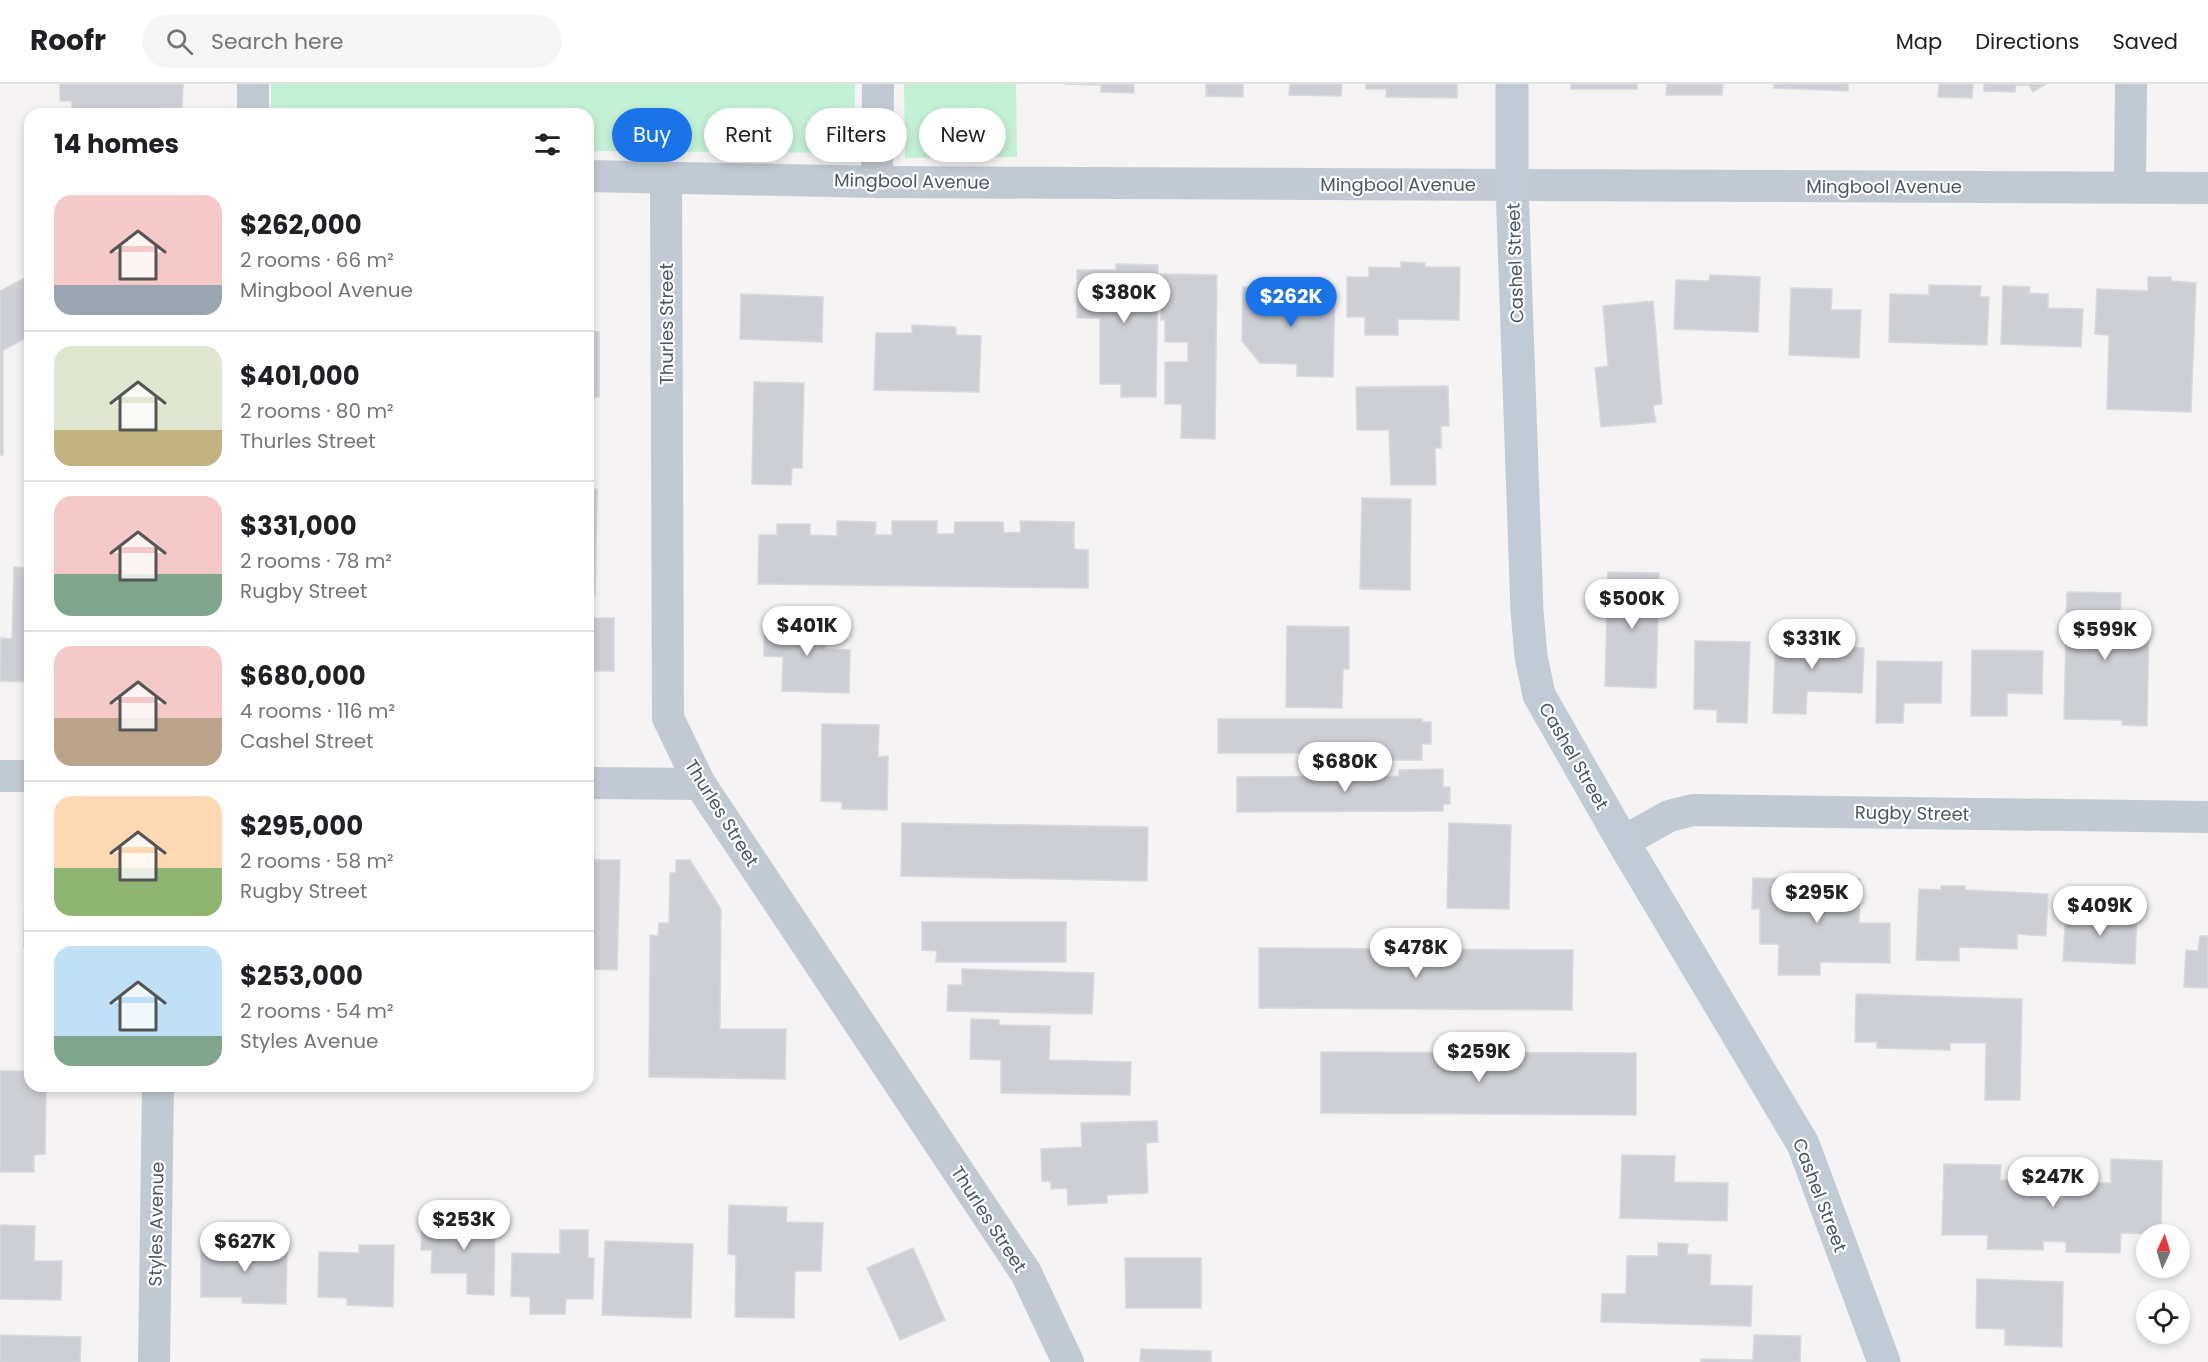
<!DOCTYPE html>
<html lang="en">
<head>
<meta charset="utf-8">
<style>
	body { margin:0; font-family:Poppins,sans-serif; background:#f6f6f6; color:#202124; height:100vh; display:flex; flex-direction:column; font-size:22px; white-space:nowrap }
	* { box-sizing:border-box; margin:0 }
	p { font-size:20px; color:#757577 }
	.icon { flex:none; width:33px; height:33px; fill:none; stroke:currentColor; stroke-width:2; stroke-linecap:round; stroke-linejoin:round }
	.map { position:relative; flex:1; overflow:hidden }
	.panel { position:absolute; left:24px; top:24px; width:570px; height:984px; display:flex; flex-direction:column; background:#fff; border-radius:18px; box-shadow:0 3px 9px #0003 }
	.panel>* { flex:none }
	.top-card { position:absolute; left:612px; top:24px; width:570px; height:54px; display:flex; gap:12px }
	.needle { width:39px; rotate:4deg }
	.fabs { position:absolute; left:2136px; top:1140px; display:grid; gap:12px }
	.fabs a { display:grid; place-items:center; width:54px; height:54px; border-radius:50%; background:#fff; box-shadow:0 3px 9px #0003; font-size:30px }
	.price { position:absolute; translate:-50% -51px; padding:0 14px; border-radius:21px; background:#fff; color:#222; font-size:20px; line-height:39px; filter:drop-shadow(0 2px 3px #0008) }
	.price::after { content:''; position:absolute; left:50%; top:36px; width:18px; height:14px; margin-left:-9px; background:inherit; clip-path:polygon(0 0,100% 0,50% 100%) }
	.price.on { background:#1a73e8; color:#fff }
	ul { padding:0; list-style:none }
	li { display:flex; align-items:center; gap:18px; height:150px; padding:0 30px }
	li+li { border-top:2px solid #e0e0e0 }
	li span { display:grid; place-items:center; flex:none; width:168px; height:120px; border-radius:18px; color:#555 }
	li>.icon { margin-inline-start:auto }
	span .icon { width:72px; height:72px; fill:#fffc; stroke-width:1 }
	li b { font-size:26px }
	h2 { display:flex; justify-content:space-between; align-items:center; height:72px; padding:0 30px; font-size:26px }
	.chip { padding:0 21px; border-radius:27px; background:#fff; box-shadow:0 3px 9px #0003; font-size:21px; line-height:54px }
	.chip.on { background:#1a73e8; color:#fff }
	header { display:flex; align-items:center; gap:36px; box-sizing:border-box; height:84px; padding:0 30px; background:#fff; border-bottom:2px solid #e0e0e0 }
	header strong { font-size:28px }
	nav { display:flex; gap:33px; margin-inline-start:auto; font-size:21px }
	.search { width:420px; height:54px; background:#f6f6f6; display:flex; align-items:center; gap:15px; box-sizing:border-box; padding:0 21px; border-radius:33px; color:#757577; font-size:22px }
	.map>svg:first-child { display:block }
	.green { fill:#c3f1d5 }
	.building { fill:#cdcfd5; stroke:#d7d9de; stroke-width:1.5 }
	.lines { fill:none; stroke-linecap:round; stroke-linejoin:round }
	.street { stroke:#c1cad2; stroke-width:32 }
	.secondary { stroke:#c1cbd6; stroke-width:33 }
	.labels { text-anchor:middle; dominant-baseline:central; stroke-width:4.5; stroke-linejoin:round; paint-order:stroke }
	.street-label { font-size:18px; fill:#4a5661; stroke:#fff }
</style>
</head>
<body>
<header>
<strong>Roofr</strong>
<div class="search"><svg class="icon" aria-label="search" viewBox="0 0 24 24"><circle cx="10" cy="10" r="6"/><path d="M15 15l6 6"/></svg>Search here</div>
<nav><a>Map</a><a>Directions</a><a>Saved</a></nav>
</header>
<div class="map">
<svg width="2208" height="1278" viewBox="0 0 2208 1278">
	<rect width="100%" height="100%" fill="#f5f3f3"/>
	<g class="green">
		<path d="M271 0H855V69L588 67V30H271Z"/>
		<path d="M904 0H1016L1017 73 905 74Z"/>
	</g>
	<g class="building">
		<path d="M60 0H183L182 24H160V30H72V17H60Z"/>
		<path d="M1065 0H1134V9L1101 8V1Z"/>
		<path d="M1206 0H1243V13L1206 12Z"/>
		<path d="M1290 0H1342L1341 12 1289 11Z"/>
		<path d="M1366 0H1457V14L1386 13V5H1366Z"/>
		<rect x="1571" y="0" width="66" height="5"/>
		<path d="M1667 0H1723L1722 11H1666Z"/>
		<path d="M1774 0H1848V7L1774 4Z"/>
		<path d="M1939 0H1973L1972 14 1938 13Z"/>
		<path d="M1984 0H2046L2033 8 2029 1H2016L2015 8 1984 7Z"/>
		<path d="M1401 178 1425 179V183H1460L1459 236 1398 235V251H1365V233H1347V193H1369V183L1401 184Z"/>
		<path d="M1116 180 1158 181 1156 313H1121V300H1100V234H1077V186H1116Z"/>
		<path d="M1161 190 1217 191 1215 355 1181 354 1182 320H1165V278H1188V258H1165V235L1161 236Z"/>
		<path d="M30 191V252L3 266V371H0V207Z"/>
		<path d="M1710 191 1760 193 1758 248 1674 245 1676 196 1709 197Z"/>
		<path d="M2148 193H2171V197L2196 199 2191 328 2107 325 2109 251 2095 250 2097 205 2148 207Z"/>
		<path d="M1929 201 1981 202 1980 213H1989L1987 261 1889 258 1890 210 1929 211Z"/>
		<path d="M2003 202 2030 203 2029 209 2048 210V224L2083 225 2081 263 2001 260Z"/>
		<path d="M1243 203 1335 205 1333 293 1297 292V280L1260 279 1242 257Z"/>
		<path d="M1791 204 1832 205 1831 226H1861L1859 274 1789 271Z"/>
		<path d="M741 210 823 213 822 258 740 255Z"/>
		<path d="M1653 217 1662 320 1653 321 1656 338 1601 343 1595 284 1608 282 1603 222Z"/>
		<path d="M912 241 956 243V251L981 252 979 308 874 306 876 249H912Z"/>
		<path d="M588 247 599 248V313H588Z"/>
		<path d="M754 298 804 299 802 384H792L791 401 752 400Z"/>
		<path d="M1448 302 1449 342H1441V364H1435L1436 401H1391L1389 346H1357L1356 303Z"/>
		<path d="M588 405H597L595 511 588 510Z"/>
		<path d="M1362 414 1411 415 1410 506 1360 505Z"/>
		<path d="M837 437 876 438 875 451H892V437H937V450H954L955 438H1003L1004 449 1021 448 1020 437 1074 438V465L1088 466V504L758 500 759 451H777V440H810V451L837 452Z"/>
		<path d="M14 483 30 484V607H26L27 598 0 597 1 554 12 555Z"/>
		<path d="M1608 488 1659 489 1656 604 1605 602Z"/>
		<path d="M2067 508 2121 509 2120 539 2149 540 2147 642 2122 641V636L2064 635Z"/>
		<rect x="588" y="534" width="26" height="53"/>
		<path d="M764 535 825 537V565L850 566 849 609 782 607 783 573 764 572Z"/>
		<path d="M1287 542 1349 543V585H1343L1342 624 1286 623Z"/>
		<path d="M1776 546H1812V562L1864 564 1862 609 1807 607 1806 630 1773 629Z"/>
		<path d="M1695 557 1750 558 1747 639 1717 638V626L1694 625Z"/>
		<path d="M1972 566 2043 567 2042 610 2007 609V632H1971Z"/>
		<path d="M1877 577 1942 578 1941 619H1904L1903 639H1876Z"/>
		<path d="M1218 635H1422V638H1431V660H1422V676H1383V669H1218Z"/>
		<path d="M822 640 879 641 878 673 888 672 887 726 842 725V718L821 717Z"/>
		<path d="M1443 685V703H1450V720H1443V727L1237 728V693L1399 692V686Z"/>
		<path d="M902 739 1148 743 1147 797 901 792Z"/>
		<path d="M1449 739 1511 741 1509 825 1447 824Z"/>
		<path d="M588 770H594L593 776H620L617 886 588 885Z"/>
		<path d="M676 776H690L721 825 720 945H786L785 995 649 993 650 851 658 852 659 839H669L670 789H676Z"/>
		<path d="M1753 794 1860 795 1859 839H1890V879L1820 878V891H1778L1779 860H1760V825H1752Z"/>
		<path d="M25 802H30V863H24Z"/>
		<path d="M1941 802H1965V806L2048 810 2046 852 2017 850V865L1959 863V877L1916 876 1919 805 1941 806Z"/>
		<path d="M2066 825 2137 828 2135 880 2063 877Z"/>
		<path d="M922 838H1066V878H936L937 867 922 866Z"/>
		<path d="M2200 852H2208V904L2184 903 2186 866 2198 867Z"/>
		<path d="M1259 864 1573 866 1572 926 1259 924Z"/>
		<path d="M962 885 1094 889 1092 930 947 927 948 901H962Z"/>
		<path d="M1856 910 2022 915 2020 1016H1985L1986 959H1950V966L1877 964V958H1855Z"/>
		<path d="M971 935 999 936V941L1050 942 1049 976 1131 978 1130 1011 1001 1009V976L970 975Z"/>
		<path d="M1321 968 1636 969V1031L1321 1029Z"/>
		<path d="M0 987H30V1002H46L45 1070 34 1071V1088H0Z"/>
		<path d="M1157 1037 1158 1058 1146 1059 1148 1109 1107 1111V1119L1068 1121 1067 1104 1051 1105V1097H1042L1041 1065 1082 1063 1081 1039Z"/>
		<path d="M1622 1071 1675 1072 1674 1098 1728 1099 1727 1137 1620 1134Z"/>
		<path d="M2111 1075 2162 1077 2161 1150 2121 1149 2120 1169 2066 1168V1158L2043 1157V1166L1987 1165 1988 1151H1942L1944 1080 2001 1081 2000 1096 2045 1097V1115H2063V1099H2111Z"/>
		<path d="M729 1121 787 1123 786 1138 823 1139 821 1187H795L794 1234 735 1233 736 1171 728 1170Z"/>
		<path d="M470 1130H495L494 1211 467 1210V1189H431L432 1166H421L422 1139H470Z"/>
		<path d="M0 1141 35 1142 34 1177H62L61 1216 0 1215Z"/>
		<path d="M560 1146H588V1174H594L593 1215H566L565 1230H530V1213L511 1212 512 1169 560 1170Z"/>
		<path d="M605 1157 693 1160 691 1234 602 1231Z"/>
		<path d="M1658 1159 1688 1160 1687 1170 1711 1171 1710 1201 1752 1202 1751 1242 1601 1238 1602 1210H1626L1627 1172H1658Z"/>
		<path d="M201 1161 287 1162 286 1220 242 1219V1213H201Z"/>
		<path d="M359 1161H394L393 1223 347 1221V1214L318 1213 319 1168 359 1169Z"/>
		<path d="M913 1164 945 1236 900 1256 867 1184Z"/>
		<path d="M1125 1174H1201V1224H1126Z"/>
		<path d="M1977 1195 2063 1198 2062 1263 2005 1261V1245L1976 1244Z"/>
		<path d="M0 1251 81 1253 80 1278H0Z"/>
		<path d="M1754 1251 1801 1252 1800 1278H1701V1275L1753 1276Z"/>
		<path d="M1141 1265 1211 1267V1278H1140Z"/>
	</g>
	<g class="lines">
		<g class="street">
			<path d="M253 30V0"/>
			<path d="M588 92 877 98 2208 104"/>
			<path d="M666 94 668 634 700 700 1026 1189 1068 1278"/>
			<path d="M877 98 878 0"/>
			<path d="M2130 103 2131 0"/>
			<path d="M0 692H30"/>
			<path d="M588 699 700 700"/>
			<path d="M1623 758 1669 732 1693 726 2208 733"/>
			<path d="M154 1278 158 1002"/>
		</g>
		<path class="secondary" d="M1512 0V101L1527 527 1531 572 1539 611 1623 758 1803 1060 1884 1278"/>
	</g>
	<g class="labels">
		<g class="street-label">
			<text transform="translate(912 97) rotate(1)">Mingbool Avenue</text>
			<text x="1398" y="100">Mingbool Avenue</text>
			<text x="1884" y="102">Mingbool Avenue</text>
			<text transform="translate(1515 179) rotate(-92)">Cashel Street</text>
			<text transform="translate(666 240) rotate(-90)">Thurles Street</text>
			<text transform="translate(1574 672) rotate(60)">Cashel Street</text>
			<text transform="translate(722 729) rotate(58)">Thurles Street</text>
			<text transform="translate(1912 729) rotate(1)">Rugby Street</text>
			<text transform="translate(1820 1111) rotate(69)">Cashel Street</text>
			<text transform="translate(989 1135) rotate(57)">Thurles Street</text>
			<text transform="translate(156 1140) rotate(-89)">Styles Avenue</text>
		</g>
	</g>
</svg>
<div class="fabs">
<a><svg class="needle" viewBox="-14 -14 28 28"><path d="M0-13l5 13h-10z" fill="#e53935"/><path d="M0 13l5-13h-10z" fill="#757577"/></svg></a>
<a><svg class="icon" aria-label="locate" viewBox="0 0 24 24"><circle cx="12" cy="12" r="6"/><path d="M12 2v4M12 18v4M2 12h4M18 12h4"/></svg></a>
</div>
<b class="price" style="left:1124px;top:240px">$380K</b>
<b class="price on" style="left:1291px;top:244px">$262K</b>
<b class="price" style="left:1632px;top:546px">$500K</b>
<b class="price" style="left:807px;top:573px">$401K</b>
<b class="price" style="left:2105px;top:577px">$599K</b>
<b class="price" style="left:1812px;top:586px">$331K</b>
<b class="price" style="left:1345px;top:709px">$680K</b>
<b class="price" style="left:1817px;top:840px">$295K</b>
<b class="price" style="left:2100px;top:853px">$409K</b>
<b class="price" style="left:1416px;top:895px">$478K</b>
<b class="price" style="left:1479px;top:999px">$259K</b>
<b class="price" style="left:2053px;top:1124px">$247K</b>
<b class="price" style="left:464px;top:1167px">$253K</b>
<b class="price" style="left:245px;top:1189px">$627K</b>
<div class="top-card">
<a class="chip on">Buy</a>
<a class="chip">Rent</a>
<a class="chip">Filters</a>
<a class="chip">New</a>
</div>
<section class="panel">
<h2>14 homes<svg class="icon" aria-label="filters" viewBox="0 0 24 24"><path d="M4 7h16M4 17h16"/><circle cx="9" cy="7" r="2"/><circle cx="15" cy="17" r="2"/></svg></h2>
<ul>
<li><span style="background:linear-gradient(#f6c9c9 75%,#9aa5b1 0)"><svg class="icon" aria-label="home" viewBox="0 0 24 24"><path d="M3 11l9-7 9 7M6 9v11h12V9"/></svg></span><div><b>$262,000</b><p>2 rooms · 66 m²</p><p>Mingbool Avenue</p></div></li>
<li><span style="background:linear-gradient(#dfe7d0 70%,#c2b280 0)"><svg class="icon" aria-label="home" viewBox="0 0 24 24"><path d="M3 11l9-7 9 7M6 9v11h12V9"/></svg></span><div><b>$401,000</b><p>2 rooms · 80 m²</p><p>Thurles Street</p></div></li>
<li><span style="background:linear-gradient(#f6c9c9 65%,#7fa58c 0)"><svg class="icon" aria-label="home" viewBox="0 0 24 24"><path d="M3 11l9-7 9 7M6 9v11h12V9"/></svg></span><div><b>$331,000</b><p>2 rooms · 78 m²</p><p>Rugby Street</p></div></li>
<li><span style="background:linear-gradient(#f6c9c9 60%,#b9a48a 0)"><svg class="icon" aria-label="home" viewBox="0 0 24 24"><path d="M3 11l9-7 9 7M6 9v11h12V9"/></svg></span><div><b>$680,000</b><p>4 rooms · 116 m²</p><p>Cashel Street</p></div></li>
<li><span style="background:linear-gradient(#ffd9b3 60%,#8fb573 0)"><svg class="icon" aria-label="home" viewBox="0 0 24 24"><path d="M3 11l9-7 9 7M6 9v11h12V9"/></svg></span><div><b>$295,000</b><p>2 rooms · 58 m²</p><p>Rugby Street</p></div></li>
<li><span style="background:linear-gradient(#bfe0f5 75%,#7fa58c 0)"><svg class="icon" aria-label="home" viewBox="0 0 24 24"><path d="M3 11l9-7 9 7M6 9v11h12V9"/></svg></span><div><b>$253,000</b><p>2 rooms · 54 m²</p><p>Styles Avenue</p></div></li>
</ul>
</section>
</div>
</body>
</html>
